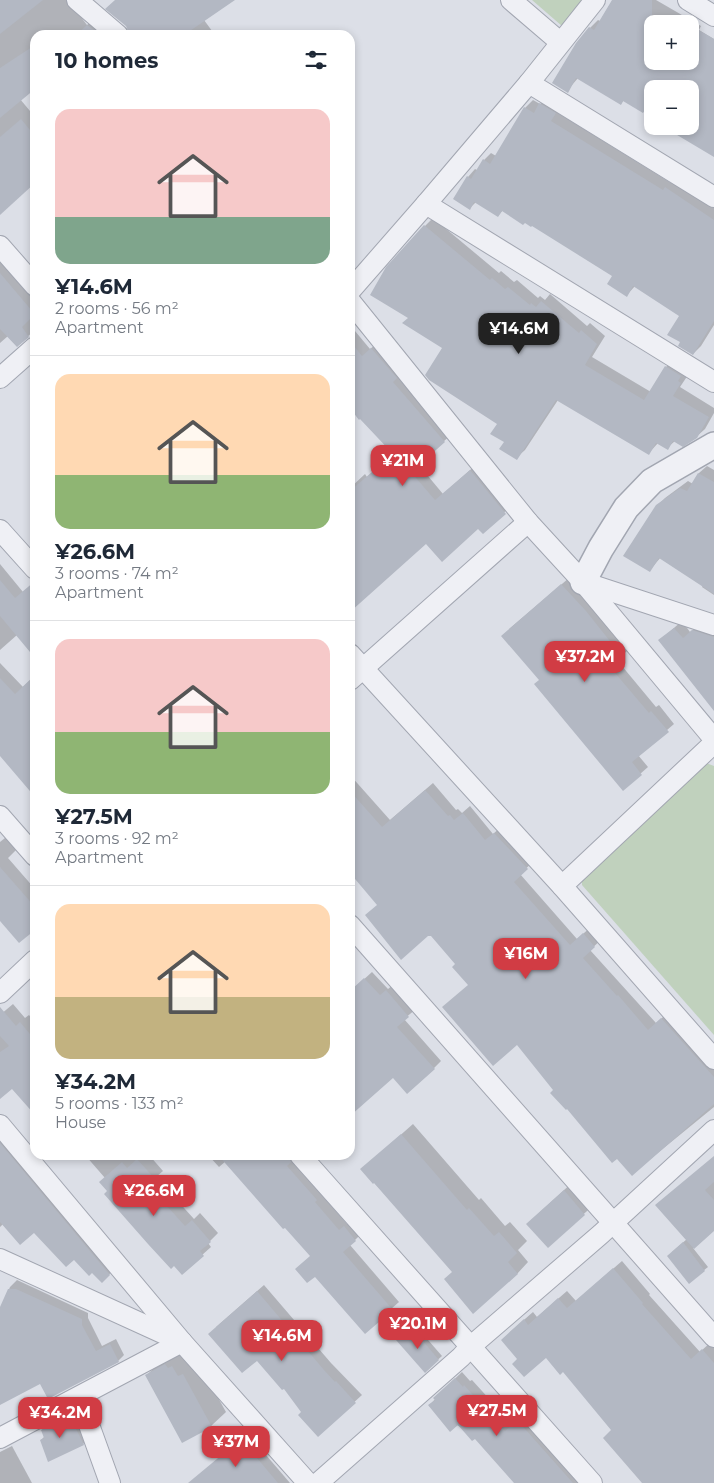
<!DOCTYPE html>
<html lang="en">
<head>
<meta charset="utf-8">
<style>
	body { margin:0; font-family:Montserrat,sans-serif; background:#f6f6f7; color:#1f2937; height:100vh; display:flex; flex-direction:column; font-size:19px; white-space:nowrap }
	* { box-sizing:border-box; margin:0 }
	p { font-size:16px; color:#747a83 }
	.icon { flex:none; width:28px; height:28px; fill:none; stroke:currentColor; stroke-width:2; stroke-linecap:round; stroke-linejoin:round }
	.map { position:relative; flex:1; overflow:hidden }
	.sheet { position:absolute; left:30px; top:30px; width:325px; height:1130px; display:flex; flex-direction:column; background:#fff; border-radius:15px; box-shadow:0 2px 8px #0003 }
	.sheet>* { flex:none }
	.fabs { position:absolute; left:644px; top:15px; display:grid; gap:10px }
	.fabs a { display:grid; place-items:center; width:55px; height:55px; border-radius:10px; background:#fff; box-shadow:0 2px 8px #0003; font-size:25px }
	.price { position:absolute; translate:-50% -42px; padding:0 11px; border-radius:10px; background:#d13c44; color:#fff; font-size:16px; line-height:32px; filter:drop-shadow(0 1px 2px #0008) }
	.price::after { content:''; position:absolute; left:50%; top:30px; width:15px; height:11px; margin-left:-8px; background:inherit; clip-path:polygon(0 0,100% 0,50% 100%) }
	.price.active { background:#222; color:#fff }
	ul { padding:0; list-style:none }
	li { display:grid; align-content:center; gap:10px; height:265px; padding:0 25px }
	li+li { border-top:1px solid #e0e1e3 }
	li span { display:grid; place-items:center; height:155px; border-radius:15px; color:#555 }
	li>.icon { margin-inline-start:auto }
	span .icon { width:90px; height:90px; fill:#fffc; stroke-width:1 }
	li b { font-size:21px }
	h2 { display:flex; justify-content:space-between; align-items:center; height:60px; padding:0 25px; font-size:21px }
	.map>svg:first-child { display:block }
	.green { fill:#c0d1bd }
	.shadow { fill:#0003; fill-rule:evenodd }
	.building { fill:#b3b8c3 }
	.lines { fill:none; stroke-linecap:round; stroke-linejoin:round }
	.minor-casing { stroke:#a2a6b1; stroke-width:22 }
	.tertiary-casing { stroke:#a2a6b1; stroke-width:28 }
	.minor { stroke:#eff0f5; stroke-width:20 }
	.tertiary { stroke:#eff0f5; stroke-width:25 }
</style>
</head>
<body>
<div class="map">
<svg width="714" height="1483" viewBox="0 0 714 1483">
	<rect width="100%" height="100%" fill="#dcdfe7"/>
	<g class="green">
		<path d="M532 0H584L562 26Z"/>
		<path d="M706 763 714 766V1035L582 885V875Z"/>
	</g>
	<g class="shadow">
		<path d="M0 0H68L87 25 97 17 119 35H35V87L20 99 35 117V182L0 213Z"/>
		<path d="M117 0H233L204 20 215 35H131Z"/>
		<path d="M613 0H656L701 26 699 30 714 39V118L690 126V89H652V113L624 100 621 104 578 78 567 91 590 28 598 20 600 21ZM652 24H690V61H652Z"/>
		<path d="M548 97 562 105 558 113 671 183 674 180 714 208V325L701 346 693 354 682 342 681 315 635 286 627 295 613 275 532 224 503 210 498 216 476 202 470 208 468 177 475 169 477 170 484 160 491 153 496 156 525 108 533 100 540 104Z"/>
		<path d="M433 218 499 273 501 271 514 282 517 280 538 298 540 296 545 300 550 294 587 326 590 323 605 336 592 357 651 392 666 367 674 359 688 375 680 387 714 408V413L705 429 696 437 675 441 667 448 658 443 649 453 558 400 525 450 516 458 505 441 498 423 444 347 409 318 425 226Z"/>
		<path d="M0 255 35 296V313L30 318 35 325V330L17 346 8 336 0 343Z"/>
		<path d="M350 325 370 349 379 342 452 434 418 464 443 494 478 463 512 505 483 532 478 527 426 542 350 611V488L365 474 367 477 394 453 352 408 350 410Z"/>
		<path d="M707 466 714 470V595L702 587 703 585 661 557 650 570 657 506 665 498 688 481 693 484 699 473Z"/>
		<path d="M0 564 23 592 35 582V656L17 635 0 650Z"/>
		<path d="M569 578 627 651 617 660 656 707 659 705 674 724 638 755 648 767 623 789 540 680 509 629Z"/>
		<path d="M682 621 690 632 701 624 714 628V708L660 640Z"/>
		<path d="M0 663 23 687 35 676V795L0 749Z"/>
		<path d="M350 775 390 820 433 783 456 810 458 809 462 813 470 806 493 834 502 826 534 861 520 874 577 939 591 927 602 939 590 950 656 1023 669 1012 714 1062V1107L632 1174 555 1090 470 985 457 964 431 934 378 904 350 872Z"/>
		<path d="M10 834 20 846 8 858 35 889V928L0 919V842Z"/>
		<path d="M372 972 388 989 394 984 416 1009 404 1019 441 1061 434 1068 393 1076 350 1114V992Z"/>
		<path d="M13 1004 25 1018 29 1015 35 1022V1113L12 1087 0 1094V1015Z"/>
		<path d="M413 1124 479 1200 481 1198 505 1226 510 1222 527 1241 518 1250 528 1262 517 1274 454 1271 362 1169Z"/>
		<path d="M0 1140 116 1268 102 1281 92 1271 34 1232 3 1224 0 1227Z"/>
		<path d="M85 1155H149L163 1171 156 1177 194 1219 200 1213 218 1233 208 1243 211 1247 182 1273 108 1191 105 1178Z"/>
		<path d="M208 1155H294L324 1192 321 1194 347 1224 352 1220 363 1232 350 1245 399 1302 365 1332 311 1255 226 1161 219 1167Z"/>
		<path d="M714 1157V1230L693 1248 708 1267 689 1282 672 1252 687 1239Z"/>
		<path d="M575 1180 596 1203 548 1246 539 1213Z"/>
		<path d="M622 1261 650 1294 649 1295 700 1352 711 1342 714 1345V1483H644L612 1430 563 1370 546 1356 518 1359 510 1332 533 1312 537 1317 567 1291 576 1301Z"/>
		<path d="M17 1280 88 1313V1318L102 1346 116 1339 124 1355 118 1361 40 1382 0 1404V1310L10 1287Z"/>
		<path d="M264 1285 331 1363 362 1395 318 1435 303 1412 284 1387 257 1359 216 1327Z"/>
		<path d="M415 1325 442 1356 425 1371 401 1336Z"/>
		<path d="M180 1351 197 1360 226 1412 211 1426 147 1375 161 1361Z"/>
		<path d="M462 1372 470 1381 472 1380 513 1425 525 1415 580 1483H516L475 1437 429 1406 442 1391Z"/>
		<path d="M73 1412 86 1441 83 1444 41 1440 45 1436 42 1430 46 1427Z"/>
		<path d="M248 1434 290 1483H196L200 1474Z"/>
		<path d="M12 1446 32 1483H0V1452Z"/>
	</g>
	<g class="building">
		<path d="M0 0H43L0 34Z"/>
		<path d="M115 0H235L184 35H130L126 26 105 9Z"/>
		<path d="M612 0H652V61H690V25L714 39V157L662 126H690V89H652V114L645 110 643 113 623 101 621 105 576 78 568 93 552 83 576 43 589 27 594 30Z"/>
		<path d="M87 25 100 35H76Z"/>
		<path d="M35 45V89L0 118V68Z"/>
		<path d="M539 103 556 113 551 121 663 190 665 187 714 220V321L693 355 678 346 680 342 667 335 679 316 633 286 627 297 607 284 612 276 532 226 531 227 525 223 523 225 502 211 498 217 474 202 470 210 453 199 467 176 471 179 483 159 490 164 524 107 534 113Z"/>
		<path d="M21 119 35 136V183L0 215V137Z"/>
		<path d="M424 225 490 280 492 278 505 289 508 287 530 305 531 303 536 307 541 301 579 333 581 330 597 344 585 365 644 400 665 366 681 376 678 381 681 383 673 396 709 417 697 438 683 447 673 441 668 450 656 443 649 455 556 400 517 460 499 449 504 442 490 434 497 424 429 380 425 375 442 348 402 323 408 318 370 295 386 267Z"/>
		<path d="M0 273 33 312 31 314 33 316 22 327 29 337 17 347 0 329Z"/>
		<path d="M350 341 362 356 371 348 397 378 393 382 445 442 411 472 435 500 470 470 506 514 483 534 478 529 442 562 426 544 350 612V491L393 454 360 419 359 420 350 408Z"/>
		<path d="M698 473 714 482V594L659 558 650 572 623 556 656 505 680 488 687 491Z"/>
		<path d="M0 580 15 598 35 581V658L0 616Z"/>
		<path d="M561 584 586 611 613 645 612 646 621 658 610 667 649 713 651 711 669 732 632 762 642 775 623 791 534 684 539 680 501 636Z"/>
		<path d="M674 628 683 638 692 630 714 637V711L658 640Z"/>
		<path d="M35 675V797L0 756V678L15 694Z"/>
		<path d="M425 790 448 816 450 815 454 820 463 813 485 840 494 833 528 869 514 882 570 945 583 933 595 947 583 958 617 996 618 995 648 1030 661 1018 714 1077V1104L632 1176 617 1159 612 1163 567 1109 566 1110 550 1093 553 1090 517 1045 493 1066 442 1007 468 985 452 967 455 964 431 936H428L401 960 365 915 377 905 350 873V791L382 827Z"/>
		<path d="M0 867 35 907V930L19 943 0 921Z"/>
		<path d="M364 978 380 995 386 990 409 1017 397 1027 435 1069 407 1094 393 1078 350 1116V991Z"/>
		<path d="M0 1007 16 1026 20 1022 35 1040V1115L12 1089 0 1099V1052L9 1046 0 1036Z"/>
		<path d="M401 1134 467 1210 469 1208 494 1236 499 1232 517 1253 508 1262 518 1274 473 1314 444 1279 452 1272 374 1183 373 1184 360 1169Z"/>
		<path d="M0 1143 110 1275 102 1283 92 1273 89 1276 74 1260 66 1267 34 1233 20 1245 0 1222Z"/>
		<path d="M218 1155H288L291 1162 287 1166 317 1200 315 1202 339 1230 344 1226 356 1241 343 1252 393 1310 365 1334 315 1277 307 1283 295 1269 310 1256 285 1228 283 1229Z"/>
		<path d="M714 1156V1182L705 1190 714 1200V1231L694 1249 655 1205Z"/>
		<path d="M137 1159 156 1180 149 1186 185 1226 192 1220 211 1242 200 1251 204 1256 182 1275 174 1266 171 1269 148 1244 104 1194 107 1191 99 1182 122 1162 127 1168Z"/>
		<path d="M564 1190 585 1215 548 1248 526 1224Z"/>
		<path d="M683 1242 705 1271 689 1284 667 1256Z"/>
		<path d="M613 1268 643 1303 642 1304 691 1359 702 1349 714 1363V1483H642L603 1438 611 1430 563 1372 560 1375 546 1358 524 1377 512 1364 517 1359 501 1340 524 1319 528 1325 558 1298 567 1308Z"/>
		<path d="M8 1289H16L82 1319V1325L96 1351 110 1344 119 1362 48 1399 40 1384 0 1405V1307Z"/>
		<path d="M257 1291 324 1370 335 1382 336 1381 356 1403 318 1437 298 1415 301 1412 284 1389 282 1390 257 1361 242 1373 208 1334Z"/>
		<path d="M411 1327 439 1360 425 1373 396 1340Z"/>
		<path d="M165 1364 168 1368 172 1366 178 1376 183 1374 212 1427 182 1443 145 1375Z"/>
		<path d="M455 1378 463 1387 464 1385 505 1431 517 1420 573 1483H514L475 1439 472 1441 458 1425 450 1432 428 1405 435 1400 433 1398Z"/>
		<path d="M69 1415 84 1445 48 1462 40 1440 44 1438 41 1430Z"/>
		<path d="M241 1439 278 1483H188Z"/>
	</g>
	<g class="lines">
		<g class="minor-casing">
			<g id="minor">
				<path d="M77 0 118 35"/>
				<path d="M511 0 560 42"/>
				<path d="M688 0 714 16"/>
				<path d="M529 83 714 197"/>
				<path d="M426 204 714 382"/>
				<path d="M0 246 35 286"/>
				<path d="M350 291 426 204 529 83 595 0"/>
				<path d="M350 301 528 522 583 582 714 739"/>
				<path d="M0 378 35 347"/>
				<path d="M0 530 35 569"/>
				<path d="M583 582 714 625"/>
				<path d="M350 654 562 886 714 1059"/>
				<path d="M350 680 528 522"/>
				<path d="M0 816 35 856"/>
				<path d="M562 886 714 743"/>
				<path d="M350 925 714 1337"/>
				<path d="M0 993 35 960"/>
				<path d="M0 1125 182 1342 0 1438"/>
				<path d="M300 1155 592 1483"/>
				<path d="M0 1259 182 1342 308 1483"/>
				<path d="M79 1397 110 1483"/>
				<path d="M318 1483 461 1357 470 1347 601 1234 714 1130"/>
			</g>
		</g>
		<g class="tertiary-casing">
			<path id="tertiary" d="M583 582 601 548 626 508 652 481 714 445"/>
		</g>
		<use href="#minor" class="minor"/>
		<use href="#tertiary" class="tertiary"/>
	</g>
</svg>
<div class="fabs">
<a>+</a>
<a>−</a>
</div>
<b class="price active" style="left:519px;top:355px">¥14.6M</b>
<b class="price" style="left:403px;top:487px">¥21M</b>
<b class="price" style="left:585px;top:683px">¥37.2M</b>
<b class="price" style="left:526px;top:980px">¥16M</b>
<b class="price" style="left:154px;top:1217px">¥26.6M</b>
<b class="price" style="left:418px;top:1350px">¥20.1M</b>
<b class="price" style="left:282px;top:1362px">¥14.6M</b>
<b class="price" style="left:497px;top:1437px">¥27.5M</b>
<b class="price" style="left:60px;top:1439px">¥34.2M</b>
<b class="price" style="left:236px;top:1468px">¥37M</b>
<section class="sheet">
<h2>10 homes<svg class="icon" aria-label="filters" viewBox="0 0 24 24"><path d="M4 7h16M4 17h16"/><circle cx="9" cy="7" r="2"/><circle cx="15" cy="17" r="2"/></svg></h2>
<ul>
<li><span style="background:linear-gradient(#f6c9c9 70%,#7fa58c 0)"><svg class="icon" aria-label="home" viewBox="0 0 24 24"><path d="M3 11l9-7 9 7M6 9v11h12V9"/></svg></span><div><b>¥14.6M</b><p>2 rooms · 56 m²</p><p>Apartment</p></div></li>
<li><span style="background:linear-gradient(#ffd9b3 65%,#8fb573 0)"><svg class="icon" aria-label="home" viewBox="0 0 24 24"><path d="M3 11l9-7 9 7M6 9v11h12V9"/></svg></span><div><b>¥26.6M</b><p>3 rooms · 74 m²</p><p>Apartment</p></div></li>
<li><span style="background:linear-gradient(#f6c9c9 60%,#8fb573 0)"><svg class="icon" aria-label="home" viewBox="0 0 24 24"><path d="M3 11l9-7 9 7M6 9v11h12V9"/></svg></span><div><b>¥27.5M</b><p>3 rooms · 92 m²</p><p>Apartment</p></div></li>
<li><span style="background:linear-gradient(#ffd9b3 60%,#c2b280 0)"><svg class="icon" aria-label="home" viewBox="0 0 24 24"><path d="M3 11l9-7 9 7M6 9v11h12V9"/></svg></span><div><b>¥34.2M</b><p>5 rooms · 133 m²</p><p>House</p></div></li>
</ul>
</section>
</div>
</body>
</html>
